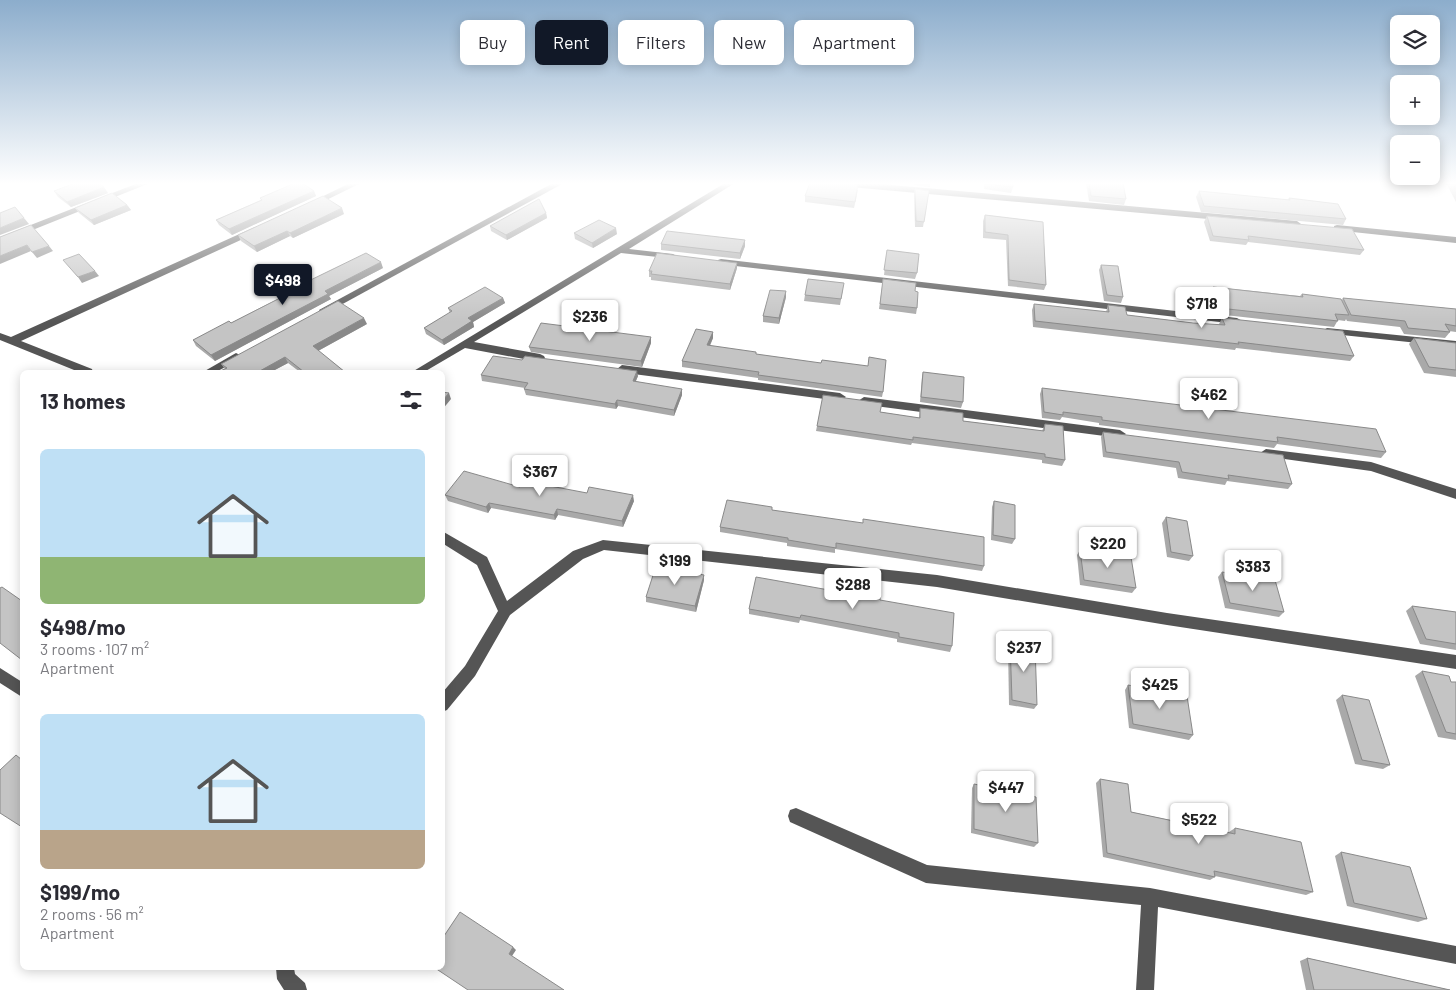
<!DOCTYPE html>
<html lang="en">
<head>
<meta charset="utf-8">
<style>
	body { margin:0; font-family:Barlow,sans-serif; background:#f2f2f3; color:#2b2b33; height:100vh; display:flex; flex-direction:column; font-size:19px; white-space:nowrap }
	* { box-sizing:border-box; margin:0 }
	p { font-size:16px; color:#7c7c81 }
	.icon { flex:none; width:28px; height:28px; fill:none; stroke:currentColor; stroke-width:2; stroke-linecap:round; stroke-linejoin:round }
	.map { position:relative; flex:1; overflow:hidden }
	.panel { position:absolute; left:20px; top:370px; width:425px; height:600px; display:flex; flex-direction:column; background:#fff; border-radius:8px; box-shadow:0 2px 12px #0003 }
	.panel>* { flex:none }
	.banner { position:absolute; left:460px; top:20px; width:475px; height:45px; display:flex; gap:10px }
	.tools { position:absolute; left:1390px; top:15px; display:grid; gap:10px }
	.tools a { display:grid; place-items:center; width:50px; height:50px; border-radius:8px; background:#fff; box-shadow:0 2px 12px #0003; font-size:25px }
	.price { position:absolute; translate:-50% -42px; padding:0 11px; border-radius:5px; background:#fff; color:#222; font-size:16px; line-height:32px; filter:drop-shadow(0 1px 2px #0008) }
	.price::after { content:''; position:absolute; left:50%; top:30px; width:15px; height:11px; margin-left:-8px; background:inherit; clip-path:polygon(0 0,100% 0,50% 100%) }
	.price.selected { background:#111827; color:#fff }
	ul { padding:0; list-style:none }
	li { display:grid; align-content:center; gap:10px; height:265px; padding:0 20px }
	li span { display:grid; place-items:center; height:155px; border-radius:8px; color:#555 }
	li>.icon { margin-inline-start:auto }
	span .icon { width:90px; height:90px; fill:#fffc; stroke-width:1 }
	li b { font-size:21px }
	h2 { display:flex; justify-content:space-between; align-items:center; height:60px; padding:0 20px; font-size:21px }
	.chip { padding:0 18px; border-radius:8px; background:#fff; box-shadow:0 2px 12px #0003; font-size:18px; line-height:45px }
	.chip.selected { background:#111827; color:#fff }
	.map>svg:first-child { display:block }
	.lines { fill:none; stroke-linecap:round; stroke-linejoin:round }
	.minor { fill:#555; fill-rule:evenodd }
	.wall { fill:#a9a9a9 }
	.shaded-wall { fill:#898989 }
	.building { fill:#c4c4c4; stroke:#898989 }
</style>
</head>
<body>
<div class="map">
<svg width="1456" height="990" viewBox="0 0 1456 990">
	<rect width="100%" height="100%" fill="#fff"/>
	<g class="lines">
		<g class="minor">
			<path d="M138 183H150L0 243V237Z"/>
			<path d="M350 183H361L312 207 305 205Z"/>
			<path d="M553 183H564L328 312H320L319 310Z"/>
			<path d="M725 183H735L629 249 673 254 678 257 676 259 621 253 474 342 540 354 544 356 545 358 544 360 540 362 465 348 424 372H412Z"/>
			<path d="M835 183H869L1297 221 1301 224 1297 227 839 186Z"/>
			<path d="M1337 225 1456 237V243L1334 230V226Z"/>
			<path d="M255 227 258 228V232L21 341 92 369 93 372H79L0 340V333L11 337Z"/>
			<path d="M721 259 1237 318 1242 321 1237 324 718 264V260Z"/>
			<path d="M1327 328 1456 341V347L1323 333 1322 331Z"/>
			<path d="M236 353 240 355 241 357 240 359 216 372H203Z"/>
			<path d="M622 365 840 393 846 397 840 401 618 372 617 369Z"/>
			<path d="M864 397 1120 430 1126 434 1120 438 860 404 858 401Z"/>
			<path d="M1266 449 1371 462 1456 489V499L1371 471 1262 456 1260 453Z"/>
			<path d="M442 531 487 557 507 601 573 551 603 540 937 575 1167 613 1456 655V669L1167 625 937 587 604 550 583 559 510 615 475 676 447 710 442 712V693L465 666 498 611 477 565 442 543Z"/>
			<path d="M0 668 22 682V697L0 683Z"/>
			<path d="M796 808 927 865 1150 888 1456 946V964L1158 907 1154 990H1136L1141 905 926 883 790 822 788 816 790 810Z"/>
			<path d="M276 968H294L295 974 305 983 307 990H284L277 979Z"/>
		</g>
	</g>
	<g class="wall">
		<path d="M914 183H930V187L914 185Z"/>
		<path d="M984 183H1013V187L1011 193 984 189Z"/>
		<path d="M1086 183H1123L1126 199 1124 205 1089 201Z"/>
		<path d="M1446 183H1456V202Z"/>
		<path d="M915 189 929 191 923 227H915L914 195Z"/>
		<path d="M858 190 854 208 805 202V196Z"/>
		<path d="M54 191 108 193 71 207 58 197Z"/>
		<path d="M314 191 316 196 232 235 219 225 216 220 261 200 260 198Z"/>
		<path d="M1199 191 1288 200 1289 198 1346 219 1343 225 1201 212 1196 197Z"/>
		<path d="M127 205 131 210 94 225 79 213 75 208Z"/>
		<path d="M546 213 547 218 507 240 491 231 490 226Z"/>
		<path d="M344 214 293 238 290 236 257 252 241 241 238 235Z"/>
		<path d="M985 215 1043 222 1046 285 1044 290 1008 286 1006 240 983 238V221Z"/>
		<path d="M1207 216 1364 250 1360 255 1248 242 1246 245 1210 241 1204 222Z"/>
		<path d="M574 233 617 234 593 248 575 239Z"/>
		<path d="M661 244 745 246 740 259 661 250Z"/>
		<path d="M887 250 917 273 915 279 884 275Z"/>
		<path d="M737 263V268L730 290 651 280V277H649V271Z"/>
		<path d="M1101 265 1123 297 1121 303 1104 301 1099 270Z"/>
		<path d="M383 268 329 296 331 299 215 361 196 346 193 340 231 323 287 294 286 292Z"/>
		<path d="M883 279 915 291 917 308 916 314 879 309Z"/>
		<path d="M1213 287 1300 296 1302 294 1342 300 1343 298 1456 309V332L1449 331 1450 332 1445 338 1404 334 1400 327 1347 321 1346 319 1345 321 1338 320 1334 327 1216 314 1210 293Z"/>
		<path d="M843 289 840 305 804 301 805 295Z"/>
		<path d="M786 291V297L779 324 763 322V316Z"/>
		<path d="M503 298 505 303 473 322 474 327 444 345 426 334 424 328 450 313 448 308Z"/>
		<path d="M1034 304 1106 312 1108 305 1127 315 1193 323 1219 325V324L1222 318 1354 356 1350 361 1236 348 1235 350 1033 327 1032 310Z"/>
		<path d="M367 324 318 351 345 372H300L288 363 271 372H218L225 369 221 364Z"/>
		<path d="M713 332V338L710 346 756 355 883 392 882 397 758 380V378L682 367V361Z"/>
		<path d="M651 337V343L642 367 531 352 529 347Z"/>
		<path d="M1414 338 1456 343V377L1424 373 1409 344Z"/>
		<path d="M522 360 638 376 636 381 682 395 674 416 618 406 616 409 526 395 524 389 525 388 482 381 481 375Z"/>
		<path d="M923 372 963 402 961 408 920 402 922 377Z"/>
		<path d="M1042 388 1386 452 1381 458 1277 444 1274 448 1099 425V423L1062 417 1060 420 1042 418 1040 394Z"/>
		<path d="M920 408 963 421 1042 431 1045 424 1065 460 1062 466 1042 463V460L912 443 911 445 816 431 817 426 880 412 919 418Z"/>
		<path d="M1103 432 1292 484 1288 489 1227 481 1225 485 1178 478 1176 468 1103 457 1101 437Z"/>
		<path d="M520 487 587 493 634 501 623 527 558 515 555 520 491 508 488 513 448 501 445 495Z"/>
		<path d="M994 501 1015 539 1012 544 991 540 992 507Z"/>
		<path d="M772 510 984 566 982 571 835 549V553L787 546V543L720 532V527Z"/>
		<path d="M1166 517 1193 556 1189 561 1167 557 1162 523Z"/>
		<path d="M1080 550 1136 588 1132 593 1080 585 1077 555Z"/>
		<path d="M1222 572 1284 612 1279 617 1225 608 1218 577Z"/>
		<path d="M704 580 696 612 646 602V597Z"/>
		<path d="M880 600 952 646 950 652 897 642V639L800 620 799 623 749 614V609Z"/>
		<path d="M1412 606 1456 612V650L1420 644 1406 611Z"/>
		<path d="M1010 642 1037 705 1034 709 1009 705 1008 647Z"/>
		<path d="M1422 671 1451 682H1456V740L1438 737 1415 676Z"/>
		<path d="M1128 685 1193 735 1189 740 1129 728 1125 690Z"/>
		<path d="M1342 695 1390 765 1383 769 1355 764 1336 700Z"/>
		<path d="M1100 779 1131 812 1229 832 1235 828 1313 892 1306 895 1215 876V877L1210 880 1103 857 1096 783Z"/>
		<path d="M974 784 1038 843 1034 847 971 833 972 788Z"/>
		<path d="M1341 852 1427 919 1418 922 1347 906 1335 856Z"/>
		<path d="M1307 958 1450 990H1306L1300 961Z"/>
	</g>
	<g class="shaded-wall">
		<path d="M104 187 108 193 71 207 67 202Z"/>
		<path d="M314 191 316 196 232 235 229 229Z"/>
		<path d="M127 205 131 210 94 225 91 220Z"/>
		<path d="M342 208 344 214 293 238 290 233Z"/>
		<path d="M546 213 547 218 507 240 506 235Z"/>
		<path d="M24 218 29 224 0 235V228Z"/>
		<path d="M616 228 617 234 593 248 592 243Z"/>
		<path d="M287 231 290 236 257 252 254 246Z"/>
		<path d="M745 240V246L740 259V253Z"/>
		<path d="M27 245 31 251 0 264V256Z"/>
		<path d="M49 246 53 251 37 258 32 252Z"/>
		<path d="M381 262 383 268 329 296 331 299 215 361 211 355 325 291Z"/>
		<path d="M737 263V268L730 290V284Z"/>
		<path d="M95 271 99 276 82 283 78 277Z"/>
		<path d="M786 291V297L779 324V318Z"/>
		<path d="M503 298 505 303 473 322 474 327 444 345 442 340 468 318Z"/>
		<path d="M364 318 367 324 316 352 313 346Z"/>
		<path d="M713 332V338L707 351V345Z"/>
		<path d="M651 337V343L642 367 641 361Z"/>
		<path d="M285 357 288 363 271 372H258Z"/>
		<path d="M637 371 638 376 633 387V381Z"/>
		<path d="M682 389V395L674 416V410Z"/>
		<path d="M449 393 451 399 442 410V401Z"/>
		<path d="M617 400 618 406 616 409 615 404Z"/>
		<path d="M633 495 634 501 623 527 622 521Z"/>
		<path d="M489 503 491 508 488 513 486 507Z"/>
		<path d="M557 509 558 515 555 520 554 515Z"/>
		<path d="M704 575V580L696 612 695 606Z"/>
		<path d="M513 947 516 950 512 956 509 954Z"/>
	</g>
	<g class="building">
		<path d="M75 183H99L104 187 67 202 54 191Z"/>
		<path d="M295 183H302L314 191 229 229 216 220 262 200 260 198Z"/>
		<path d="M810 183H848L858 184 855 202 805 196Z"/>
		<path d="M985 183H1013V187L985 184Z"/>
		<path d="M1089 183H1123L1126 199 1091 196Z"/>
		<path d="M1453 183H1456V189Z"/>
		<path d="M915 189 929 191 924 222 916 221Z"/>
		<path d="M1199 191 1290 200 1289 198 1338 204 1346 219 1204 206Z"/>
		<path d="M112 193 127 205 91 220 75 208Z"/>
		<path d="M323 196 342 208 290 233 287 231 254 246 238 235Z"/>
		<path d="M539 199 546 213 506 235 490 226Z"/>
		<path d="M15 207 24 218 0 228V213Z"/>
		<path d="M985 215 1043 222 1046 285 1009 280 1008 235 985 232Z"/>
		<path d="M1207 216 1352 229 1364 250 1248 236 1249 240 1213 236Z"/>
		<path d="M599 220 616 228 592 243 574 233Z"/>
		<path d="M31 225 49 246 32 252 27 245 0 256V237Z"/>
		<path d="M667 231 745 240 740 253 661 244Z"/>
		<path d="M887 250 919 254 917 273 884 270Z"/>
		<path d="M366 253 381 262 325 291 328 294 211 355 193 340 229 321 231 323 288 294 286 292Z"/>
		<path d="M657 253 737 263 730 284 651 274 652 271H649Z"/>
		<path d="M79 254 95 271 78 277 63 260Z"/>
		<path d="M1101 265 1118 266 1123 297 1107 295Z"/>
		<path d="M808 279 844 283 841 299 805 295Z"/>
		<path d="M883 279 916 283 915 291 918 292 917 308 880 304Z"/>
		<path d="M485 287 503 298 468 318 472 321 442 340 424 328 452 311 448 308Z"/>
		<path d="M1213 287 1303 297 1302 294 1341 299 1349 315 1335 314 1338 321 1219 308Z"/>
		<path d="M770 290 786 291 779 318 763 316Z"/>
		<path d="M1343 298 1456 309V326L1445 324 1450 332 1408 328 1405 321 1351 315Z"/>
		<path d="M338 301 364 318 313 346 345 372H304L285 357 258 372H218L227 368 221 364Z"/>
		<path d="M1034 304 1109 312 1108 305 1125 307 1127 315 1193 323 1225 325 1222 318 1343 331 1354 356 1238 342 1239 344 1035 321Z"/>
		<path d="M541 323 651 337 641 361 529 347Z"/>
		<path d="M696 329 713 332 707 345 756 352V354L821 363 822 360 868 366 869 357 886 360 883 392 758 375 759 372 682 361Z"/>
		<path d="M1414 338 1456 343V370L1429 367Z"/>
		<path d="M493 356 522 360 525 356 637 371 633 381 682 389 674 410 617 400 615 404 524 389 528 383 481 375Z"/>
		<path d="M923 372 964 377 963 402 921 397Z"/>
		<path d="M1042 388 1376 429 1386 452 1277 437 1278 442 1102 420V417L1063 412V415L1044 412Z"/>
		<path d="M442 392 449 393 442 401Z"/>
		<path d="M823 395 882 403 880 412 920 418V408L963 413V421L1044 431 1045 424 1063 426 1065 460 1045 457V454L913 437V440L817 426Z"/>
		<path d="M1103 432 1283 455 1292 484 1228 475 1229 479 1182 472 1179 462 1106 452Z"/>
		<path d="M464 471 520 487 524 481 587 493 589 487 633 495 622 521 557 509 554 515 489 503 486 507 445 495Z"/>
		<path d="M727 500 772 507V510L863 523V519L984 537V566L836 543V548L788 540V538L720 527Z"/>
		<path d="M994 501 1015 505V539L993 535Z"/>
		<path d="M1166 517 1187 521 1193 556 1171 552Z"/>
		<path d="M1080 550 1131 557 1136 588 1084 580Z"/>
		<path d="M656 566 704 575 695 606 646 597Z"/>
		<path d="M1222 572 1275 580 1284 612 1230 603Z"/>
		<path d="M756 577 829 590V588L880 597V600L954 613 952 646 899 637V633L801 615 800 618 749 609Z"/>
		<path d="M2 587 22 601V660L0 643V588Z"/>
		<path d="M1412 606 1456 612V644L1426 639Z"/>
		<path d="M1010 642 1035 646 1037 705 1012 700Z"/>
		<path d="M1422 671 1449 676 1451 682H1456V734L1446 732Z"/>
		<path d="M1128 685 1187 696 1193 735 1133 724Z"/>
		<path d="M1342 695 1369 700 1390 765 1362 760Z"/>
		<path d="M16 755 22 760V827L0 813V770Z"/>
		<path d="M1100 779 1128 784 1131 812 1235 834V828L1301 842 1313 892 1214 871 1215 877 1107 853Z"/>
		<path d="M974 784 1036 797 1038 843 974 829Z"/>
		<path d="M1341 852 1410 867 1427 919 1354 903Z"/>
		<path d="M460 912 513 947 509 954 564 990H468L435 968H442V939Z"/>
		<path d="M1307 958 1450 990H1314Z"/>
	</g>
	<linearGradient id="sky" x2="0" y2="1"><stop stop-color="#8cadcc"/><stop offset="0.57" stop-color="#fff"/><stop offset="1" stop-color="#fff" stop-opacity="0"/></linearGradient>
	<rect width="1456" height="322" fill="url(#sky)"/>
</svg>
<div class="tools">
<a><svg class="icon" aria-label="layers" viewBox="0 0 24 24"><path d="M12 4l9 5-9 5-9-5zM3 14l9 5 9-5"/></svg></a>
<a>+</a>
<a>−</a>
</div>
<b class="price selected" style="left:283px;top:306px">$498</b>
<b class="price" style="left:1202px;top:329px">$718</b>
<b class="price" style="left:590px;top:342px">$236</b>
<b class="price" style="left:1209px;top:420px">$462</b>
<b class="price" style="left:540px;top:497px">$367</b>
<b class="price" style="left:1108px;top:569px">$220</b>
<b class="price" style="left:675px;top:586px">$199</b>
<b class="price" style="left:1253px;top:592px">$383</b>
<b class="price" style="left:853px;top:610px">$288</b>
<b class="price" style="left:1024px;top:673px">$237</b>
<b class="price" style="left:1160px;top:710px">$425</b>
<b class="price" style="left:1006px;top:813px">$447</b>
<b class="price" style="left:1199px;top:845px">$522</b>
<div class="banner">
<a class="chip">Buy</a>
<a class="chip selected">Rent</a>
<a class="chip">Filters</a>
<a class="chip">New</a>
<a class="chip">Apartment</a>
</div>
<section class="panel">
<h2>13 homes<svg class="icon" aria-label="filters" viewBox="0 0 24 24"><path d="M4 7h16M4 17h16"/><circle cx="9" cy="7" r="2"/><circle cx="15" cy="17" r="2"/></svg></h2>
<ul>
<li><span style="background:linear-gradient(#bfe0f5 70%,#8fb573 0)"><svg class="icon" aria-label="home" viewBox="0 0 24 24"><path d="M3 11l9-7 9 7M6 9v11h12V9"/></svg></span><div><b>$498/mo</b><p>3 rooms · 107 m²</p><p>Apartment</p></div></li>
<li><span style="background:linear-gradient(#bfe0f5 75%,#b9a48a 0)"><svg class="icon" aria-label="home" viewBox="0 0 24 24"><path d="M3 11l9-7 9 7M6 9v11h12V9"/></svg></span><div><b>$199/mo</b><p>2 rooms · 56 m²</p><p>Apartment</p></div></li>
</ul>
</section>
</div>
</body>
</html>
